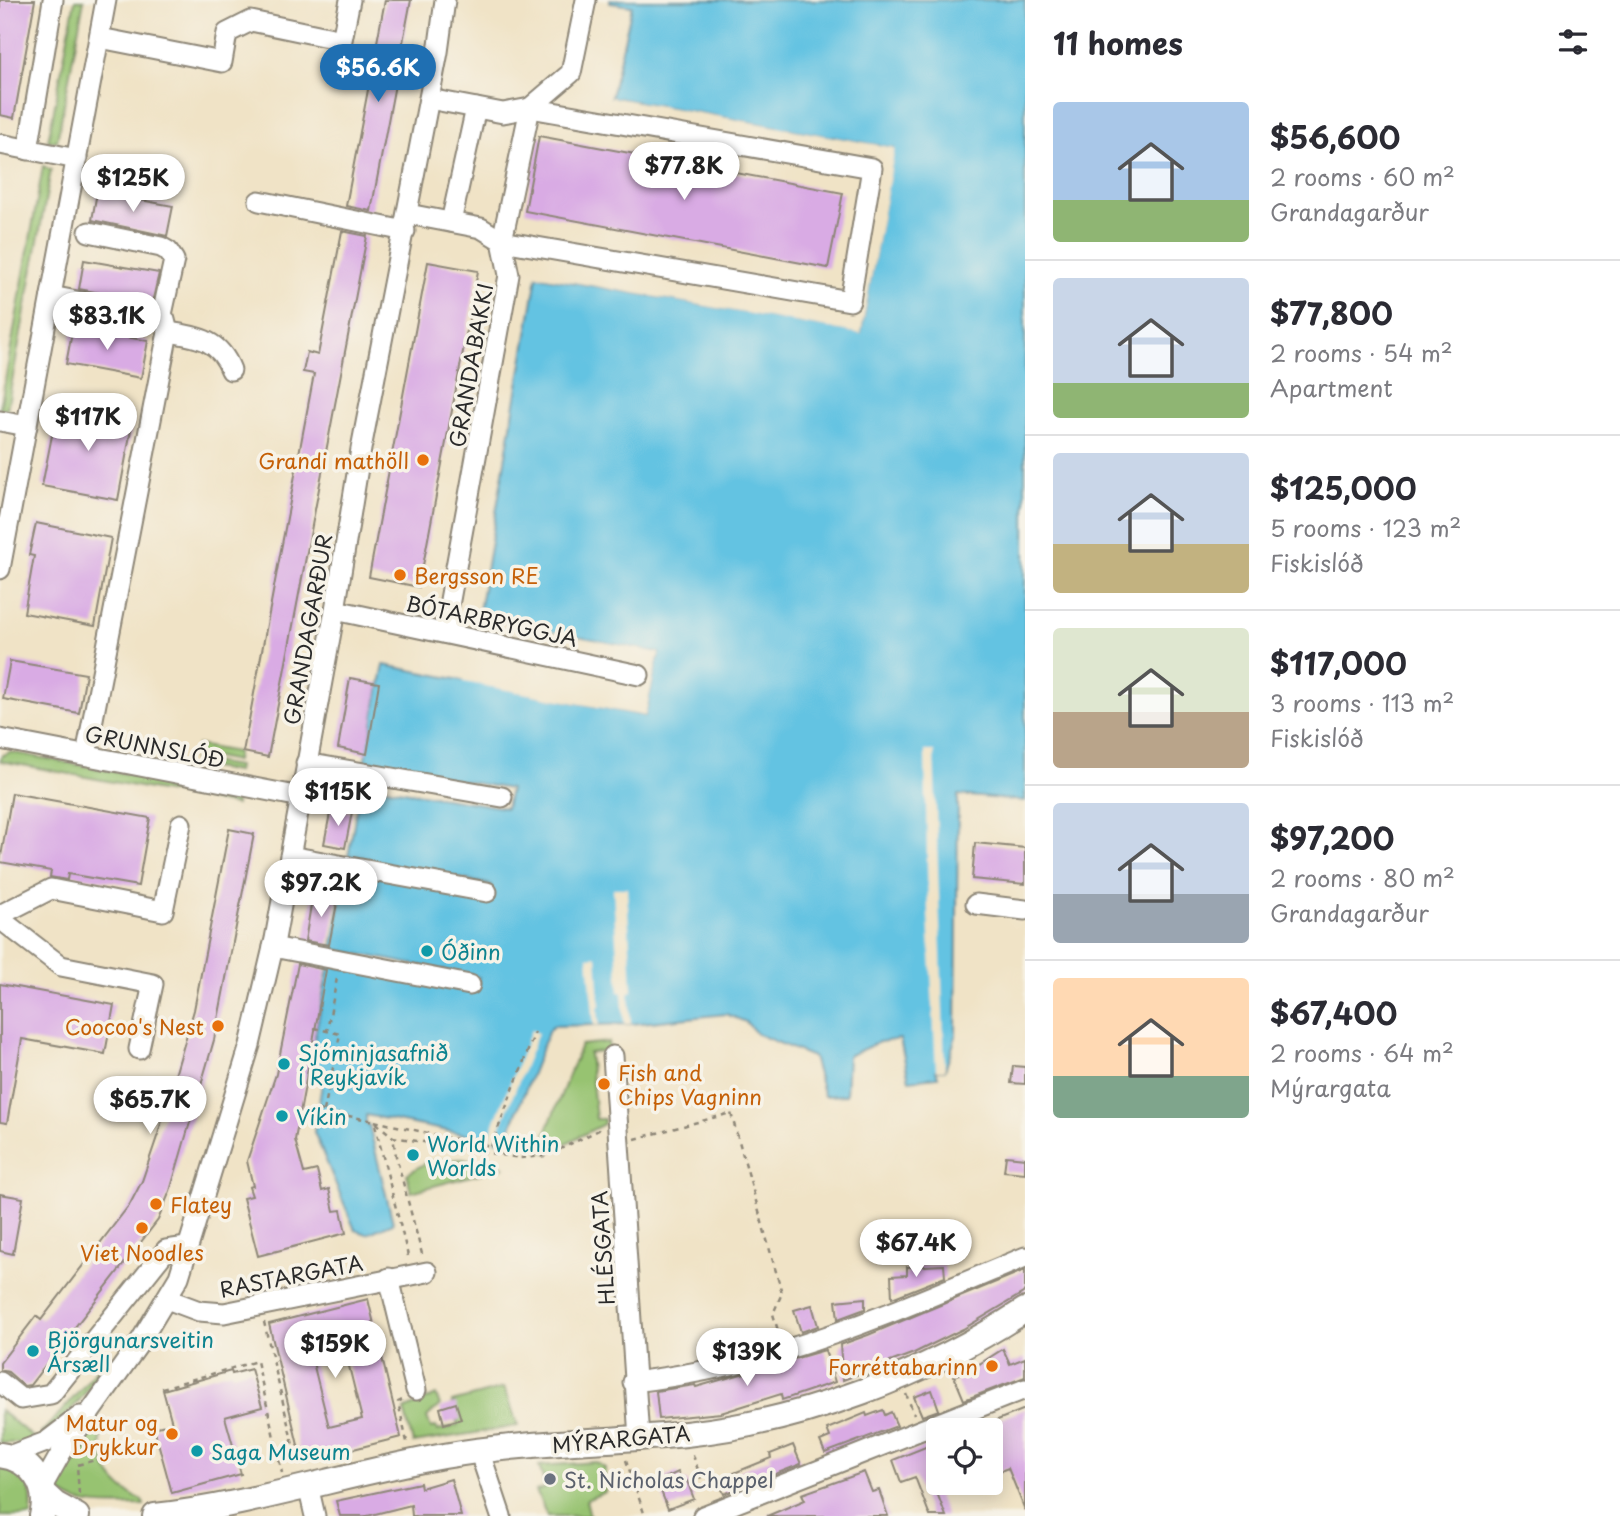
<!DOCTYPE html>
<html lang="en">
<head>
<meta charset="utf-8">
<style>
	body { margin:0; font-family:"Playpen Sans",sans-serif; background:#f2f2f3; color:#2b2b33; height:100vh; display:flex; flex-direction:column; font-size:26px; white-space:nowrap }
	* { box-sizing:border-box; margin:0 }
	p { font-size:23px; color:#7c7c81 }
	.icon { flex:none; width:38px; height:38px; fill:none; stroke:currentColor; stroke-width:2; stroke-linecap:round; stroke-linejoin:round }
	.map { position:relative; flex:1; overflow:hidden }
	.drawer { display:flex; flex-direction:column; background:#fff; width:595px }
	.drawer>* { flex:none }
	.fabs { position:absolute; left:926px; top:1418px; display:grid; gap:14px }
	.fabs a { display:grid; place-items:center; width:77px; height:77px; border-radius:7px; background:#fff; box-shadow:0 4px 18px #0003; font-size:35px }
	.price { position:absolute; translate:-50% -60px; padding:0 16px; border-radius:24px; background:#fff; color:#222; font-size:23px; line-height:46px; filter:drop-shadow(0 2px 4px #0008) }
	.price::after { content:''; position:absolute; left:50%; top:42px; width:21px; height:16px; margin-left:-10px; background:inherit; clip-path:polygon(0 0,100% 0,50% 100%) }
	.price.on { background:#1f6fb2; color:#fff }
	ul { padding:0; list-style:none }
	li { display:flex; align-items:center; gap:21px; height:175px; padding:0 28px }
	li+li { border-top:2px solid #e1e1e2 }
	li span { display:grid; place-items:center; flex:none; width:196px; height:140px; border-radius:7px; color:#555 }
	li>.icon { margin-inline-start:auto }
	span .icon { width:84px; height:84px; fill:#fffc; stroke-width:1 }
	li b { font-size:30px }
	h2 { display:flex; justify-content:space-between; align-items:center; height:84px; padding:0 28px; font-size:30px }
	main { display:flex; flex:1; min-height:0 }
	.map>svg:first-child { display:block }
	.green { fill:#97c371; stroke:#61774e; stroke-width:2 }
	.water { fill:#64c3e2; stroke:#487786; stroke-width:2 }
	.pier { fill:#f0e3c6 }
	.building { fill:#d9abe4; fill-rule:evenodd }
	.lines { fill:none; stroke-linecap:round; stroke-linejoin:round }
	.minor-casing { stroke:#8e8778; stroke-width:23 }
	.major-casing { stroke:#8e8778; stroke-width:28 }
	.path { stroke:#8e8778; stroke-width:2.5; stroke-dasharray:5 5; stroke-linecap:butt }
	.minor { stroke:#fff; stroke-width:19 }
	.major { stroke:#fff; stroke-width:24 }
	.food-dot { fill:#e8710a; stroke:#f7f3e8; stroke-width:2.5 }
	.culture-dot { fill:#0f9aa8; stroke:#f7f3e8; stroke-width:2.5 }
	.worship-dot { fill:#6b7280; stroke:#f7f3e8; stroke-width:2.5 }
	.labels { text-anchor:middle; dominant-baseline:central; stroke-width:7; stroke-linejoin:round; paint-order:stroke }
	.street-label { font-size:21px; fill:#2b2b2b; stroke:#f7f3e8 }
	.food-label { font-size:21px; fill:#c56008; stroke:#f7f3e8; text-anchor:end }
	.culture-label { font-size:21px; fill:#0d838f; stroke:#f7f3e8; text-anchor:start }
	.worship-label { font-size:21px; fill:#5b616d; stroke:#f7f3e8; text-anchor:start }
</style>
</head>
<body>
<main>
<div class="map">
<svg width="1025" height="1516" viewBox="0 0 1025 1516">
	<rect width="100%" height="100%" fill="#f7f3e8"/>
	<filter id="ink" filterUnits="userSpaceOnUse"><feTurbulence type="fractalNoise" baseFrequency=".0143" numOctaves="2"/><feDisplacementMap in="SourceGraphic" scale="14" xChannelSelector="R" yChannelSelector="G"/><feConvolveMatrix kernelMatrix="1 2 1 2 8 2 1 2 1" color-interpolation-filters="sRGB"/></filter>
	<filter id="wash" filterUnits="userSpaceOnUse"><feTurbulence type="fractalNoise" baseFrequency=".00686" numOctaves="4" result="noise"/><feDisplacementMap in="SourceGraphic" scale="28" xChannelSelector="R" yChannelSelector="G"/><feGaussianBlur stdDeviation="1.57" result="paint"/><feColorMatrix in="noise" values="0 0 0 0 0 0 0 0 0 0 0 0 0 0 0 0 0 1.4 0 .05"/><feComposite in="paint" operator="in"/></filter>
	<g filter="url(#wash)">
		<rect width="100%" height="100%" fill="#f0e3c6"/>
		<g class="green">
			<path d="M75 0H84L57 141H48Z"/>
			<path d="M43 166 51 170 7 409H0Z"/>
			<path d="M197 745 237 752 236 761 196 753Z"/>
			<path d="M10 752 236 794V805L0 761 2 755Z"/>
			<path d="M192 759 238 766 237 772 207 767Z"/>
			<path d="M608 1042 609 1050 589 1053 596 1119H604V1124L547 1153 539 1150 581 1045Z"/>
			<path d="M462 1159 505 1167 411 1192 407 1174 427 1162Z"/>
			<path d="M110 1350C96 1384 72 1412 44 1435L41 1433C66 1407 90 1381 110 1350Z"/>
			<path d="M504 1388 518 1426 413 1443 404 1410 436 1395 440 1405 427 1417 431 1428 436 1427 438 1431 458 1425 452 1402Z"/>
			<path d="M0 1410 35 1439 25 1443H0Z"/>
			<path d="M104 1421C95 1457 108 1485 142 1500L144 1505C118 1505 42 1514 58 1466Z"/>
			<path d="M596 1462 605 1468V1492L586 1500 590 1516H547L536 1491 546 1488 539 1466Z"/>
			<path d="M0 1468C29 1474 34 1489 31 1516H0Z"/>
		</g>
		<path class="water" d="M610 0H1025V801L958 795 956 1036 945 1070H936L938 1077 909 1080 900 1039 879 1042 848 1056 846 1095 824 1096 813 1057 757 1034 746 1022 726 1014 631 1024 554 1026 549 1030 505 1142 366 1115V1124L369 1125 393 1223 367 1234 355 1230 314 1132 323 1079 307 1075 329 965 476 992 479 977 332 949 345 874 493 885 348 857 361 784 506 808 510 789 364 764 384 665 645 716 659 653 478 617 537 276 861 333 894 148 611 97 632 6 610 3Z"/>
		<g class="pier">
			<path d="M611 97 895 148 861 334 534 275 538 272 858 330 891 151 610 100Z"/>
			<path d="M478 617 659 653 645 716 464 682V679L642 712 655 656 477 621Z"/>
			<path d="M925 751H934L945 1070H936L928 913Z"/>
			<path d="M613 888H627L632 991 629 992 631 1024H624L622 992H619Z"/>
			<path d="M597 956 600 1006 598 1007 599 1025H594L588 957Z"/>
			<path d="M531 1030 538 1033 495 1141 488 1139Z"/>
		</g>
		<g id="blocks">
			<g class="building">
				<path d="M0 0H35L14 118 0 115Z"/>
				<path d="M385 0H411L371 211 346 206Z"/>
				<path d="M539 136 843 193 828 268 525 211Z"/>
				<path d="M97 192 173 206 167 236 92 220Z"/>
				<path d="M342 231 367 236 268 757 243 752 314 374 303 372 307 352 318 355Z"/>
				<path d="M84 260 159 273 152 303 79 289Z"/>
				<path d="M428 262 478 271 419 587 369 577Z"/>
				<path d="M73 327 148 341 141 378 66 364Z"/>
				<path d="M58 405 133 419 118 500 42 486Z"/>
				<path d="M36 523 111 538 95 626 24 613 34 556 29 555Z"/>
				<path d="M10 661 86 674 79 713 3 699Z"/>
				<path d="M350 678 379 683 367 754 338 748Z"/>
				<path d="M12 793 150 818 138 886 68 874 67 880 50 877 51 871 0 862Z"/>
				<path d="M331 808 352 812 345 848 324 844Z"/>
				<path d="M229 829 254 834 214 1040 170 1191 158 1220 30 1385 24 1386 8 1372 0 1370V1363L36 1316 41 1320 130 1204 142 1181 158 1134 194 1010Z"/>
				<path d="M975 843 1025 848V884L972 879Z"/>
				<path d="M313 893 338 898 329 945 305 941Z"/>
				<path d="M298 964 326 970 295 1140 304 1173 317 1170 322 1191 329 1189 334 1211 341 1210 346 1233 258 1256 243 1198 252 1196 249 1187 253 1186 247 1161 276 1074Z"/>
				<path d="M0 984 114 1005 105 1054 22 1039 7 1123 0 1122Z"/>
				<path d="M1013 1066 1025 1067V1084L1011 1083Z"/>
				<path d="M1006 1156 1025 1158V1173L1004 1171Z"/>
				<path d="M0 1194 23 1198 13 1254 0 1251Z"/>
				<path d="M944 1265 945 1277 892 1298 891 1276 907 1275V1267Z"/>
				<path d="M1025 1270V1290L1023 1293 963 1329 914 1353 843 1380 840 1345 868 1335Z"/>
				<path d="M865 1298V1309L838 1319 836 1301Z"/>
				<path d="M368 1299 401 1437 302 1462 269 1324ZM342 1338 362 1419 329 1427 309 1346Z"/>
				<path d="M812 1305 818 1326 801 1332 794 1310Z"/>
				<path d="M1003 1349 1010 1364 1025 1358V1377L964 1400 954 1376 976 1366Z"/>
				<path d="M825 1350 835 1382 782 1400 781 1394 721 1413 659 1419 656 1391 695 1385 696 1387Z"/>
				<path d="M251 1369 262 1407 225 1417 241 1474 172 1493 154 1428 172 1423 163 1390 231 1371 232 1374Z"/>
				<path d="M932 1390 939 1410 922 1416 914 1397Z"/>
				<path d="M456 1403 461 1419 444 1424 440 1408Z"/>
				<path d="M1025 1409V1510L1008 1468 990 1475V1423Z"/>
				<path d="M883 1410 885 1415 891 1412 897 1426 825 1453 820 1441 830 1437 827 1429 866 1413 867 1416Z"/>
				<path d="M938 1442V1472L930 1475 946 1516H930L915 1477 901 1482 893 1460Z"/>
				<path d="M793 1445 801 1464 724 1494 719 1483 725 1480 724 1477 771 1458 770 1454Z"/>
				<path d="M678 1472 682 1482 687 1481 694 1499 668 1509 661 1491 669 1488 665 1478Z"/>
				<path d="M864 1472 872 1492 879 1490 888 1516H767L805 1500 802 1494Z"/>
				<path d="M451 1479 461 1516H412L411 1505 367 1516H340L336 1501 420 1483 421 1488Z"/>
			</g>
		</g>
	</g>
	<g filter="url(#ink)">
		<use href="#blocks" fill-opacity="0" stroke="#8e8778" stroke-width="2"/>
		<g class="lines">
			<g class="minor-casing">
				<g id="minor">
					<path d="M100 38 222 62 227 33 251 21 342 40 350 0"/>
					<path d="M0 144 77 159"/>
					<path d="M28 150 53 0"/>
					<path d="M259 201 405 231"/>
					<path d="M408 214 481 228 502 241 850 301 872 168 530 108 503 113 429 99"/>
					<path d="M451 222 476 108"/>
					<path d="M89 232 161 247 168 251 174 260 161 319"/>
					<path d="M51 296 154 316 165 320 168 332 86 755"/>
					<path d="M168 332C198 337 219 339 231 370"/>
					<path d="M0 421 27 426"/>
					<path d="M0 569 106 0"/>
					<path d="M335 610 639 675"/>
					<path d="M444 633 509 275 502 241 530 108 571 73 586 0"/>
					<path d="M0 739 301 797"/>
					<path d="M306 763 502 797"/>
					<path d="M290 856 487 892"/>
					<path d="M976 904 1025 910"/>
					<path d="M0 915 51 889 163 911 181 824"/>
					<path d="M0 919 61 966 153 984 139 1049"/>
					<path d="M273 947 470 985"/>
					<path d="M613 1056 639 1438"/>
					<path d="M389 1278 416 1390"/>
					<path d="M167 1299 199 1311 224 1313 427 1272"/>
					<path d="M0 1382 21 1399 51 1394 166 1250 187 1247"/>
					<path d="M633 1382C682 1376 738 1365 785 1350 867 1325 946 1290 1025 1257"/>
					<path d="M479 1450 501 1516"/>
					<path d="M9 1456 46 1442 80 1416"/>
					<path d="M308 1486 315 1516"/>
					<path d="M42 1487 61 1453 138 1345 179 1277 250 1045 275 939 335 610 361 449 438 52 445 0"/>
					<path d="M703 1516 1025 1389"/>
				</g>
			</g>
			<g class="major-casing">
				<g id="major">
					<path d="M0 1455C31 1459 50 1485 42 1516"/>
					<path d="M44 1494 55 1504 77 1516"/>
					<path d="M155 1516C253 1505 347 1473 444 1456 524 1442 605 1442 686 1434 802 1422 928 1374 1025 1310"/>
				</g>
			</g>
			<g class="path">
				<path d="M314 1028 327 1031"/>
				<path d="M318 1110 374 1121 393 1137"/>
				<path d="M324 1111 340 1034 327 1031 337 978"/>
				<path d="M635 1139 731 1113 782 1293 773 1314 779 1334"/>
				<path d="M491 1147 535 1032"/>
				<path d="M422 1254 396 1156 393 1137 520 1158 546 1156 601 1129"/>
				<path d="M408 1256 374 1121 491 1147 544 1155"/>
				<path d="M264 1322 298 1466"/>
				<path d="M162 1388 257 1361 282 1473"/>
				<path d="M906 1394 914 1414"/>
				<path d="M402 1400 398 1402 407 1442"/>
				<path d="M693 1455 704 1488"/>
				<path d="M626 1460 645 1516"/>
				<path d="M79 1494 77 1465 103 1458"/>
			</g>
			<use href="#minor" class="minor"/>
			<use href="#major" class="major"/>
		</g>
	</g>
	<g class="food-dot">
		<circle cx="423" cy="460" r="7"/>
		<circle cx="400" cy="575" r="7"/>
		<circle cx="218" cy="1026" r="7"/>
		<circle cx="604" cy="1084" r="7"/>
		<circle cx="156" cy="1204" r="7"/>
		<circle cx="142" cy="1228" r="7"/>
		<circle cx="992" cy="1366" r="7"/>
		<circle cx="172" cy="1434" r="7"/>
	</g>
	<g class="culture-dot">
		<circle cx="427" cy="951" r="7"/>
		<circle cx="284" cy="1064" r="7"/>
		<circle cx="282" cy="1116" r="7"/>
		<circle cx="413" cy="1155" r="7"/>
		<circle cx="33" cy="1351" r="7"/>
		<circle cx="197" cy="1451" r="7"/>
	</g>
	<circle class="worship-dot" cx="550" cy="1479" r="7"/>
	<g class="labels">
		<g class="street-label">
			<text transform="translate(470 365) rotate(-80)">GRANDABAKKI</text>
			<text transform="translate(492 620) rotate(12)">BÓTARBRYGGJA</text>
			<text transform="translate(307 629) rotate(-80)">GRANDAGARÐUR</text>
			<text transform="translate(155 746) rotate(11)">GRUNNSLÓÐ</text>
			<text transform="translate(602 1248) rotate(-94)">HLÉSGATA</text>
			<text transform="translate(291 1275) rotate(-11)">RASTARGATA</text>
			<text transform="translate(621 1438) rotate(-5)">MÝRARGATA</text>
		</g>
		<g class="food-label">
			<text x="409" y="460">Grandi mathöll</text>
			<text x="414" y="575" text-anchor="start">Bergsson RE</text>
			<text x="204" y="1026">Coocoo's Nest</text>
			<text x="618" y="1072" text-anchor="start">Fish and<tspan x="618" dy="24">Chips Vagninn</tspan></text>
			<text x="170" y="1204" text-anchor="start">Flatey</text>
			<text x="142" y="1252" text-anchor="middle">Viet Noodles</text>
			<text x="978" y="1366">Forréttabarinn</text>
			<text x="158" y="1422">Matur og<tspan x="158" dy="24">Drykkur</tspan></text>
		</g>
		<g class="culture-label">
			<text x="441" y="951">Óðinn</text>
			<text x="298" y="1052">Sjóminjasafnið<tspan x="298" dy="24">í Reykjavík</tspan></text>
			<text x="296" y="1116">Víkin</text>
			<text x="427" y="1143">World Within<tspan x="427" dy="24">Worlds</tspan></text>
			<text x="47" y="1339">Björgunarsveitin<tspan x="47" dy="24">Ársæll</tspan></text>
			<text x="211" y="1451">Saga Museum</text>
		</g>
		<g class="worship-label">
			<text x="564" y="1479">St. Nicholas Chappel</text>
		</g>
	</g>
</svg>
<div class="fabs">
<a><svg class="icon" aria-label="locate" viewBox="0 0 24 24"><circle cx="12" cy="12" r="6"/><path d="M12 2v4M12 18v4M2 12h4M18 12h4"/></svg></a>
</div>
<b class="price on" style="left:378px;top:104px">$56.6K</b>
<b class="price" style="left:684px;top:202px">$77.8K</b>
<b class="price" style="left:133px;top:214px">$125K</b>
<b class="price" style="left:107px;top:352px">$83.1K</b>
<b class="price" style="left:88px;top:453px">$117K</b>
<b class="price" style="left:338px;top:828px">$115K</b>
<b class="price" style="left:321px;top:919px">$97.2K</b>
<b class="price" style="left:150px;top:1136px">$65.7K</b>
<b class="price" style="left:916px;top:1279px">$67.4K</b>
<b class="price" style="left:335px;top:1380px">$159K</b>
<b class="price" style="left:747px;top:1388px">$139K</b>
</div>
<section class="drawer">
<h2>11 homes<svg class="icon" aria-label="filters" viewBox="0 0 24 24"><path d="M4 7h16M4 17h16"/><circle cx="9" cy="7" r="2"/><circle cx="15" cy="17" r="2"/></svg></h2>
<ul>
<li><span style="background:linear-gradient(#a9c7e8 70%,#8fb573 0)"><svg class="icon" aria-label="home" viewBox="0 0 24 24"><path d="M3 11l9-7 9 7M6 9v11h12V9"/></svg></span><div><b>$56,600</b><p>2 rooms · 60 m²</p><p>Grandagarður</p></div></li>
<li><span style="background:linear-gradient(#c9d6e8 75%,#8fb573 0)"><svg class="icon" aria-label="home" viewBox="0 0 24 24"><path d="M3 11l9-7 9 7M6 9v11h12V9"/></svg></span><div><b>$77,800</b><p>2 rooms · 54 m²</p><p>Apartment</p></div></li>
<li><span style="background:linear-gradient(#c9d6e8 65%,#c2b280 0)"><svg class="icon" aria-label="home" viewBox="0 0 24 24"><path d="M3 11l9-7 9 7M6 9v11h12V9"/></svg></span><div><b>$125,000</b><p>5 rooms · 123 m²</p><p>Fiskislóð</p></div></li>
<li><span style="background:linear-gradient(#dfe7d0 60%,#b9a48a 0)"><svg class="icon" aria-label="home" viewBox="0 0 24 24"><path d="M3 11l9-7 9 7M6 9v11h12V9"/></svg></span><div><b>$117,000</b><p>3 rooms · 113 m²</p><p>Fiskislóð</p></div></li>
<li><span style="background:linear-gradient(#c9d6e8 65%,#9aa5b1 0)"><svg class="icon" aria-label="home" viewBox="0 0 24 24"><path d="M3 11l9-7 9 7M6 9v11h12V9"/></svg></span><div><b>$97,200</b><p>2 rooms · 80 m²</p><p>Grandagarður</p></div></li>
<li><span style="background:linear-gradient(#ffd9b3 70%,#7fa58c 0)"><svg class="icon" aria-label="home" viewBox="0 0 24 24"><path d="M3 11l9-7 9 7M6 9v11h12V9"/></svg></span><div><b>$67,400</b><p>2 rooms · 64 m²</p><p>Mýrargata</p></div></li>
</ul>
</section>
</main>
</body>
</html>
